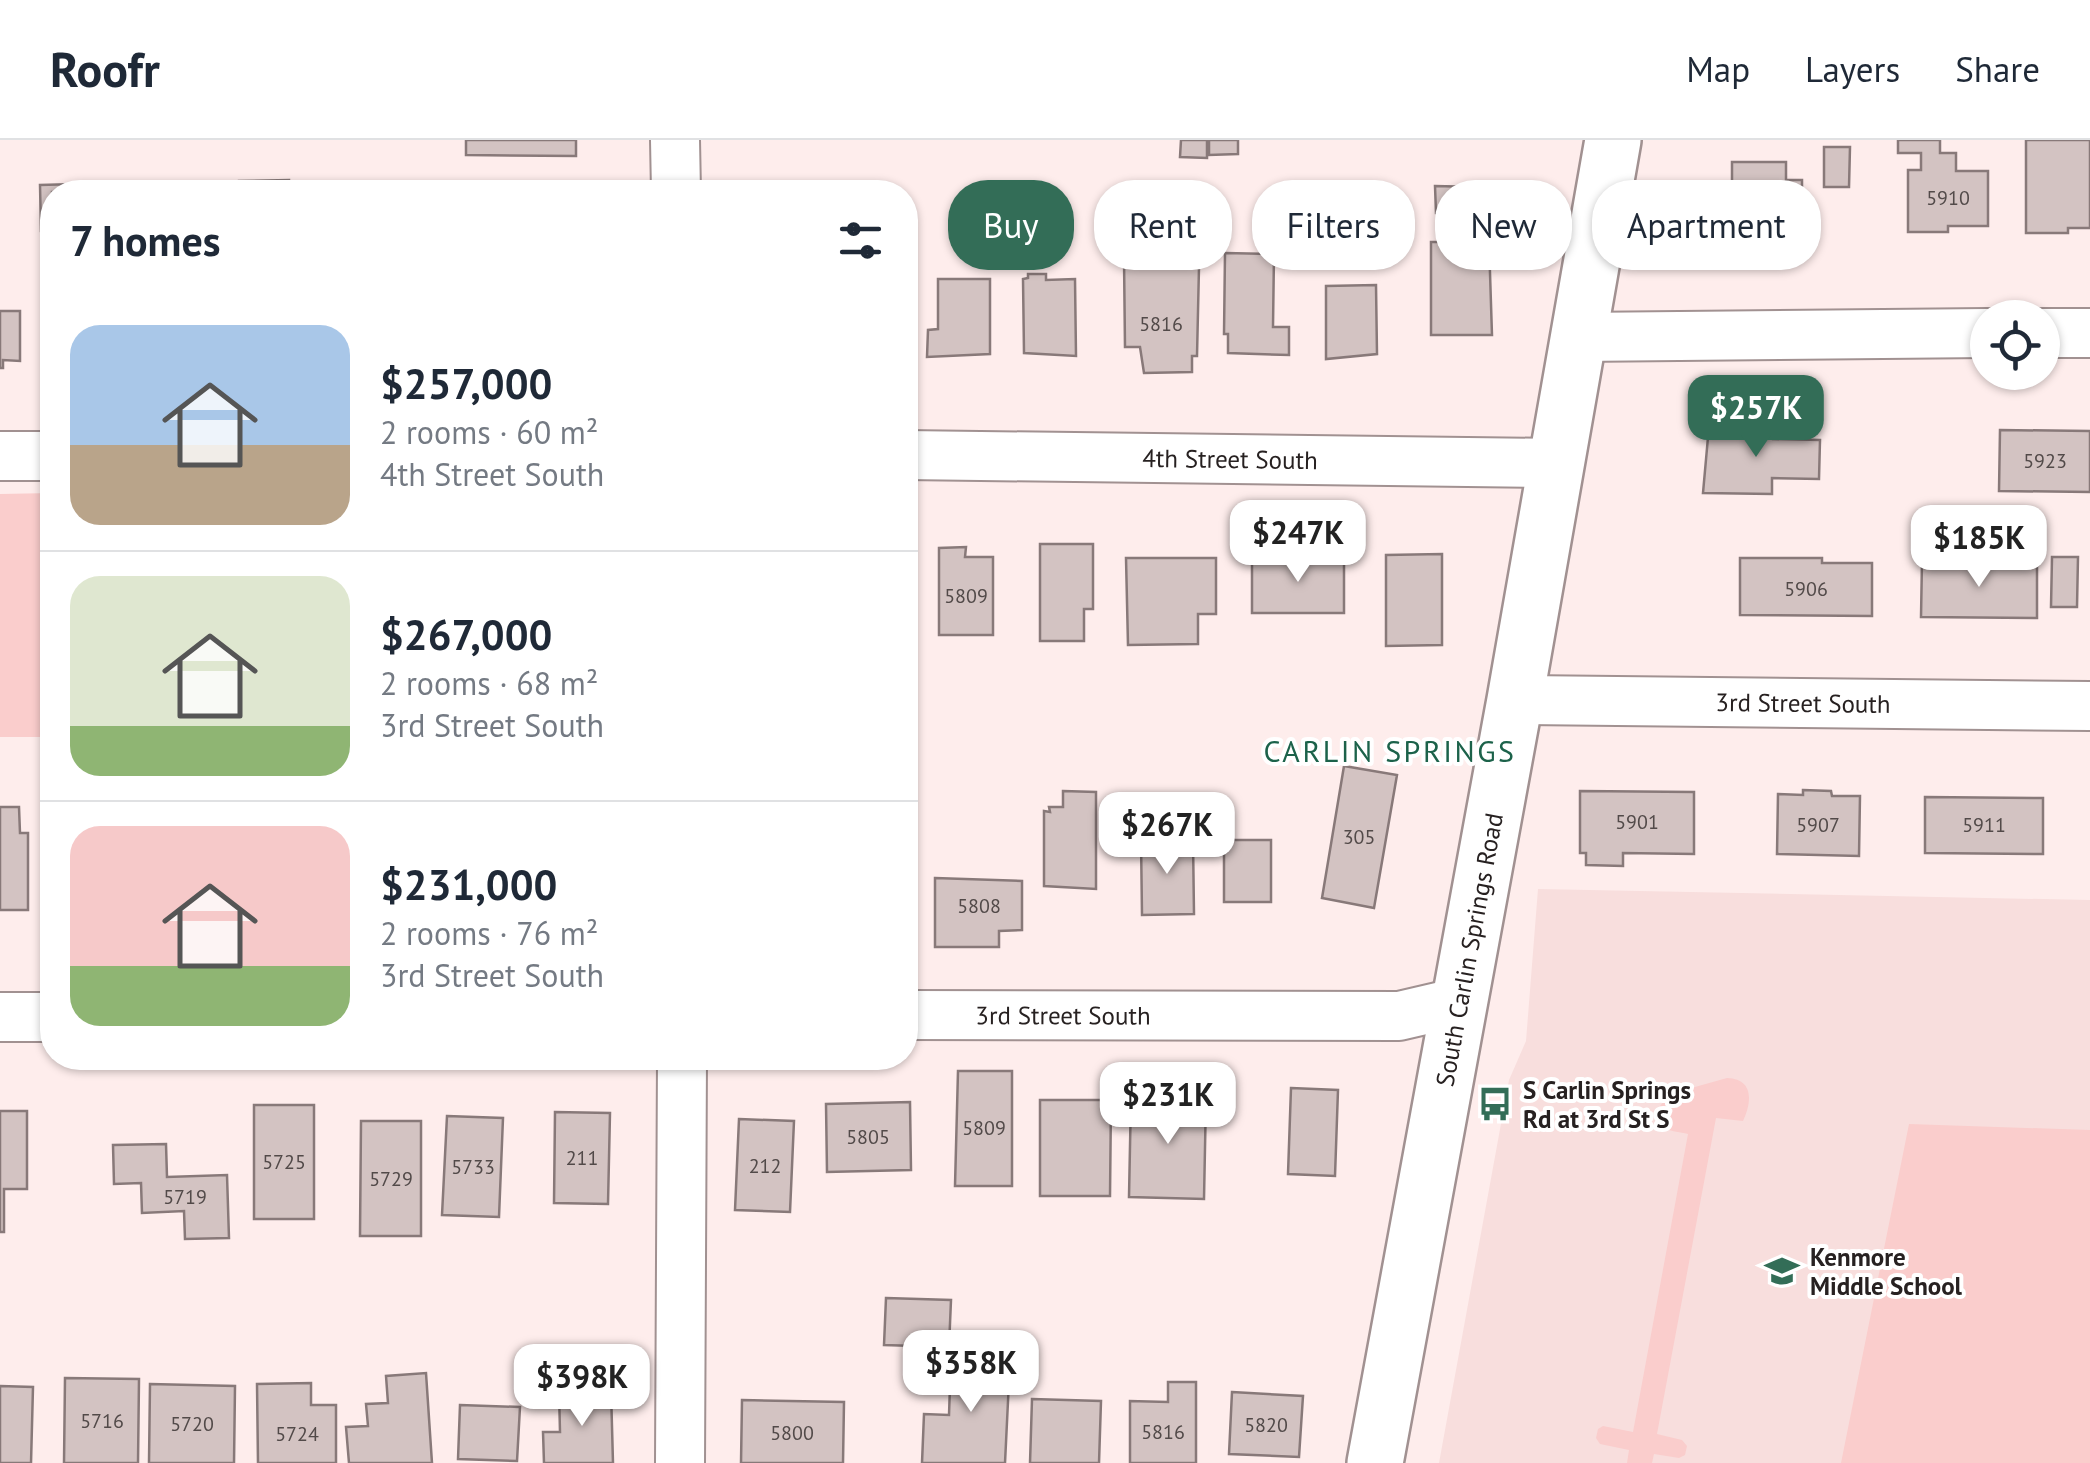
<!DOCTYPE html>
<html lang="en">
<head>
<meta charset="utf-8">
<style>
	body { margin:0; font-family:"PT Sans",sans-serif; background:#f6f6f7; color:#1f2937; height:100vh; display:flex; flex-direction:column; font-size:38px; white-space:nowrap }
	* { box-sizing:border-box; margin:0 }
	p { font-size:32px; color:#747a83 }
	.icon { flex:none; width:55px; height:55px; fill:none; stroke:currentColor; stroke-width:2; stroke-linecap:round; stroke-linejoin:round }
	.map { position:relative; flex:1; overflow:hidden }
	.details { position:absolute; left:40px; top:40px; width:878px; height:890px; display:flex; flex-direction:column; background:#fff; border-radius:40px; box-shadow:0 2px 8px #0004 }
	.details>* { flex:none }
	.top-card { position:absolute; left:948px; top:40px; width:950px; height:90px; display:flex; gap:20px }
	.controls { position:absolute; left:1970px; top:160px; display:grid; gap:20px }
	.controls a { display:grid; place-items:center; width:90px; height:90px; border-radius:50%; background:#fff; box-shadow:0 2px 8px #0004; font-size:50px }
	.price { position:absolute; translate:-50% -85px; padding:0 22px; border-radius:20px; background:#fff; color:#222; font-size:32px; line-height:65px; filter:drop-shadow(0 2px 5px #0008) }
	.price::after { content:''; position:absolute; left:50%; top:60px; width:30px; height:22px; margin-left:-15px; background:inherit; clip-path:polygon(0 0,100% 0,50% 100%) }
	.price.current { background:#336d57; color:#fff }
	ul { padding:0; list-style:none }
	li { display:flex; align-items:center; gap:30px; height:250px; padding:0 30px }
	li+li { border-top:2px solid #e0e1e3 }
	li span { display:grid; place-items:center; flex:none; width:280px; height:200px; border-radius:30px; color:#555 }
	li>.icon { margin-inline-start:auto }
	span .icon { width:120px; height:120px; fill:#fffc; stroke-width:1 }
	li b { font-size:42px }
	h2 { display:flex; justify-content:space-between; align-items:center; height:120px; padding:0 30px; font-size:42px }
	.pill { padding:0 35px; border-radius:40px; background:#fff; box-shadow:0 2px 8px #0004; font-size:35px; line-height:90px }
	.pill.current { background:#336d57; color:#fff }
	header { display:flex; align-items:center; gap:60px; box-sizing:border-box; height:140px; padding:0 50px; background:#fff; border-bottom:2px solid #e0e1e3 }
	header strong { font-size:48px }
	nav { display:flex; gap:55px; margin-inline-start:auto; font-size:35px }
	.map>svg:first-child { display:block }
	.built { fill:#f8dedd }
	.green { fill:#facdcc }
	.building { fill:#d3c3c2; stroke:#887979; stroke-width:2.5 }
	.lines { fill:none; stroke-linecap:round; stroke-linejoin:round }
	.minor-casing { stroke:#a19191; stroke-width:52 }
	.secondary-casing { stroke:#a19191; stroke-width:60 }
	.minor { stroke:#fff; stroke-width:48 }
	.secondary { stroke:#fff; stroke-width:55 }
	.labels { text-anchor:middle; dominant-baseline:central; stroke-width:8; stroke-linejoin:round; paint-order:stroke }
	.number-label { font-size:20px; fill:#524a49 }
	.street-label { font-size:25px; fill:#272121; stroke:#fff }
	.poi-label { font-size:25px; font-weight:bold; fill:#272121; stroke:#fff; text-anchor:start }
	.quarter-label { font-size:30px; letter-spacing:2.5px; fill:#1c624a; stroke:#fff }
</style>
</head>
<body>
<header>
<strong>Roofr</strong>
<nav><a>Map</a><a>Layers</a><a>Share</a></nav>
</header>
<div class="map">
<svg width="2090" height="1323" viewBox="0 0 2090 1323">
	<rect width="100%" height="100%" fill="#feedec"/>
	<path class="built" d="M1538 749 2090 760V1323H1439L1509 940 1526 901Z"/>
	<g class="green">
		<path d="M52 353V597H0V354Z"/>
		<path d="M1727 938C1754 939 1752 962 1743 981L1716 978 1657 1294 1682 1300 1687 1306 1685 1315 1679 1318 1654 1314 1652 1323H1627L1629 1310 1600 1304 1596 1298 1598 1289 1603 1286 1633 1292 1688 994C1672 990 1657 992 1655 972L1670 954Z"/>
		<path d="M1909 984 2090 990V1323H1841Z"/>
	</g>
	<g class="building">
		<path d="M466 0H576V16L466 15Z"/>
		<path d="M1181 0H1207V18L1180 17Z"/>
		<path d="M1209 0H1238V14L1209 15Z"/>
		<path d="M1898 0H1940V13H1956V31H1988V86H1948V92H1908V30H1921V13H1898Z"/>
		<path d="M2026 0H2090V88H2068V93H2026Z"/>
		<path d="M1824 7H1850L1849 47H1824Z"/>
		<path d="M1732 22H1786V40H1802V74L1786 73V92L1732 91V63H1724V50H1732Z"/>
		<path d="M289 40V52H239V41Z"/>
		<path d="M76 44V52H52V91H41L40 45Z"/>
		<path d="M1435 46 1476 47V74L1436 73Z"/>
		<path d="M1431 102H1489L1492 195H1431Z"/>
		<path d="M1225 113 1274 114 1273 187H1289V215L1228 213V194H1224Z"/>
		<path d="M1189 118 1190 127H1199L1197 216H1192V232L1144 233 1140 207H1125L1124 119Z"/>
		<path d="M1028 134H1046V140L1075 139 1076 216 1024 213 1023 139 1028 138Z"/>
		<path d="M938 139H990V214L927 217 928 190 938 189Z"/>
		<path d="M1376 145 1377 214 1326 219V146Z"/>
		<path d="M0 171H20V221L3 220V228H0Z"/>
		<path d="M1709 286 1773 288V299L1820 300 1819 339 1772 338V354L1703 353Z"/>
		<path d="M2000 290 2090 291V352L1999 351Z"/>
		<path d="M1040 404H1093V469H1084V501H1040Z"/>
		<path d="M966 407 965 417H993V495H939V408Z"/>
		<path d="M1442 414V505L1386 506V415Z"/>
		<path d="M1344 417V473H1252V418Z"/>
		<path d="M2052 417H2078L2077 467H2051Z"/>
		<path d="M1126 418H1216V474H1198V504L1128 505Z"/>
		<path d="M1740 418H1822V423H1872V476L1740 475Z"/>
		<path d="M1922 421 2037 424V478L1921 477Z"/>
		<path d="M1344 626 1397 635 1374 768 1322 758Z"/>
		<path d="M1803 650 1831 651 1832 656H1860L1859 716 1777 714 1778 654 1803 655Z"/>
		<path d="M1063 651 1096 652V749L1044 746V671L1050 672 1049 667H1063Z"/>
		<path d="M1580 651 1694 652V714L1623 713V726L1586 725V713H1580Z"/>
		<path d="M1925 657 2043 658V714L1925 713Z"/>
		<path d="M0 667H19L20 693H28V770H0Z"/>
		<rect x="49" y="694" width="3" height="74"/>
		<path d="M1141 700H1193L1194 774 1142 775Z"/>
		<rect x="1224" y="700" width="47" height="62"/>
		<path d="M935 738 1022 741V790L999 791V807H935Z"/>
		<path d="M958 931H1012V1046H955Z"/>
		<path d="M1291 948 1338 950 1335 1036 1288 1034Z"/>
		<path d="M1131 956 1206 957 1204 1059 1129 1057Z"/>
		<path d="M1040 960H1111L1110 1056H1040Z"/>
		<path d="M910 962 911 1030 827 1032 826 964Z"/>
		<rect x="254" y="965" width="60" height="114"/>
		<path d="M0 971H27V1049H4V1092H0Z"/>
		<path d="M555 972 610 973 608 1064 554 1063Z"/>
		<path d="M447 976 503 978 499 1077 442 1075Z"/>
		<path d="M739 979 794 981 790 1072 735 1070Z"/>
		<path d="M361 981H421V1096H360Z"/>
		<path d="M166 1004 167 1037 227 1035 229 1098 185 1099 184 1071 142 1073 141 1043 114 1044 113 1005Z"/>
		<path d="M886 1158 951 1160 949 1207 884 1205Z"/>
		<path d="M951 1217 1010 1220 1005 1323H922L924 1274 949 1275Z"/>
		<path d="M426 1233 432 1323H349L346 1287 368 1286 366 1264 388 1263 386 1236Z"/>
		<path d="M65 1238 139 1239 138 1323H64Z"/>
		<path d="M1168 1242H1196V1323H1130V1261L1168 1262Z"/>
		<path d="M311 1243V1265H336V1323H258L257 1244Z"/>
		<path d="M150 1244 235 1246 234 1323H149Z"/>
		<path d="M0 1246 33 1247 31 1323H0Z"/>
		<path d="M611 1250 613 1323H544L543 1292H560L559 1251Z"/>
		<path d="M1232 1252 1303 1256 1299 1317 1229 1314Z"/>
		<path d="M1032 1259 1101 1261 1099 1323H1030Z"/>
		<path d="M742 1260 844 1262 843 1323H741Z"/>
		<path d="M460 1265 520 1267 517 1321 458 1319Z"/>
	</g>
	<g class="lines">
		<g class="minor-casing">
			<g id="minor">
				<path d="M675 0 676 52"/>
				<path d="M2042 193H2090"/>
				<path d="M1578 197 1988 193"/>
				<path id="s1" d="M905 315 1555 323"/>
				<path d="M0 316H52"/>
				<path id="s2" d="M1515 560 2090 566"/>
				<path id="s3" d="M905 875 1399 876 1459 862"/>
				<path d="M0 877H52"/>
				<path d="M680 1323 682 918"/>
			</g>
		</g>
		<g class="secondary-casing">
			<g id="secondary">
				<path id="s4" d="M1375 1323 1515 560 1613 0"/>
			</g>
		</g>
		<use href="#minor" class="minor"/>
		<use href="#secondary" class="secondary"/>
	</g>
	<defs>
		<g id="bus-bare" transform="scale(2.7)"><path d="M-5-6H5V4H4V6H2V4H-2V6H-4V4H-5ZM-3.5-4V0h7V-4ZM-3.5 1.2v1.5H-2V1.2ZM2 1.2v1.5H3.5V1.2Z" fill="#336d57" stroke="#fff" stroke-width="2.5" paint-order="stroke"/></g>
		<g id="school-bare" transform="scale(2.7)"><path d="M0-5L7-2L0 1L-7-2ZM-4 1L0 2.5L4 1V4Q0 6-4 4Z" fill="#336d57" stroke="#fff" stroke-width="2.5" paint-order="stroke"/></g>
	</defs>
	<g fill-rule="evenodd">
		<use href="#bus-bare" x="1495" y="964"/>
		<use href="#school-bare" x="1782" y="1131"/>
	</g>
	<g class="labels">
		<g class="number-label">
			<text x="1948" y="58">5910</text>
			<text x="1161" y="184">5816</text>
			<text x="2045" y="321">5923</text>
			<text x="1806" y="449">5906</text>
			<text x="966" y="456">5809</text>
			<text x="1637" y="682">5901</text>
			<text x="1818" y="685">5907</text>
			<text x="1984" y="685">5911</text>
			<text x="1359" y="697">305</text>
			<text x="979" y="766">5808</text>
			<text x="984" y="988">5809</text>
			<text x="868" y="997">5805</text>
			<text x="582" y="1018">211</text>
			<text x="284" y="1022">5725</text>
			<text x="765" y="1026">212</text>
			<text x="473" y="1027">5733</text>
			<text x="391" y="1039">5729</text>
			<text x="185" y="1057">5719</text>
			<text x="102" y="1281">5716</text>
			<text x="192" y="1284">5720</text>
			<text x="1266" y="1285">5820</text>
			<text x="1163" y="1292">5816</text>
			<text x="792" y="1293">5800</text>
			<text x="297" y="1294">5724</text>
		</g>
		<g class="street-label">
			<text stroke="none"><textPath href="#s1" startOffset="325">4th Street South</textPath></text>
			<text stroke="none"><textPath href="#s2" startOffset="288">3rd Street South</textPath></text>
			<text stroke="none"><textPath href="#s4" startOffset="522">South Carlin Springs Road</textPath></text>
			<text stroke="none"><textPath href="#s3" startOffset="158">3rd Street South</textPath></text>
		</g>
		<g class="poi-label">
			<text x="1523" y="950">S Carlin Springs<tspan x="1523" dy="29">Rd at 3rd St S</tspan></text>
			<text x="1810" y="1117">Kenmore<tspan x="1810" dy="29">Middle School</tspan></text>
		</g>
		<g class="quarter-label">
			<text x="1390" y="610">CARLIN SPRINGS</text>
		</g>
	</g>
</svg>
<div class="controls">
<a><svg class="icon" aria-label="locate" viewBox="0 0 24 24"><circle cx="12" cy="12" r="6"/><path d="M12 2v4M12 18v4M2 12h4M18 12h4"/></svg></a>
</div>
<b class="price current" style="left:1756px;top:320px">$257K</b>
<b class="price" style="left:1298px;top:445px">$247K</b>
<b class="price" style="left:1979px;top:450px">$185K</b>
<b class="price" style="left:1167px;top:737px">$267K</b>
<b class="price" style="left:1168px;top:1007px">$231K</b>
<b class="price" style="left:971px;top:1275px">$358K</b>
<b class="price" style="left:582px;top:1289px">$398K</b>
<div class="top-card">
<a class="pill current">Buy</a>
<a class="pill">Rent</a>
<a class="pill">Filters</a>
<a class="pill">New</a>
<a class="pill">Apartment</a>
</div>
<section class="details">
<h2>7 homes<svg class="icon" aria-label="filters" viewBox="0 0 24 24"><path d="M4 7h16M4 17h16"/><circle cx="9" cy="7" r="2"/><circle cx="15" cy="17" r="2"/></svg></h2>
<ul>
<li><span style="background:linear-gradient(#a9c7e8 60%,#b9a48a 0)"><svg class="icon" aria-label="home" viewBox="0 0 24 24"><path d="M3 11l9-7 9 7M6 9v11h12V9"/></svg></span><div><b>$257,000</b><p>2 rooms · 60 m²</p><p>4th Street South</p></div></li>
<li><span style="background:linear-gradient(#dfe7d0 75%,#8fb573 0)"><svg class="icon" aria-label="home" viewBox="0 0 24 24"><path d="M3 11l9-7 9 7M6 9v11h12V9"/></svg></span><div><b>$267,000</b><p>2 rooms · 68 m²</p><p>3rd Street South</p></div></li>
<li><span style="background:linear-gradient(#f6c9c9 70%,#8fb573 0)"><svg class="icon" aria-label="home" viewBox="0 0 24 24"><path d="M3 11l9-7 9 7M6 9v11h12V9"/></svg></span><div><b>$231,000</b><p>2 rooms · 76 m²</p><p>3rd Street South</p></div></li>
</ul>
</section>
</div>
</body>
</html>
